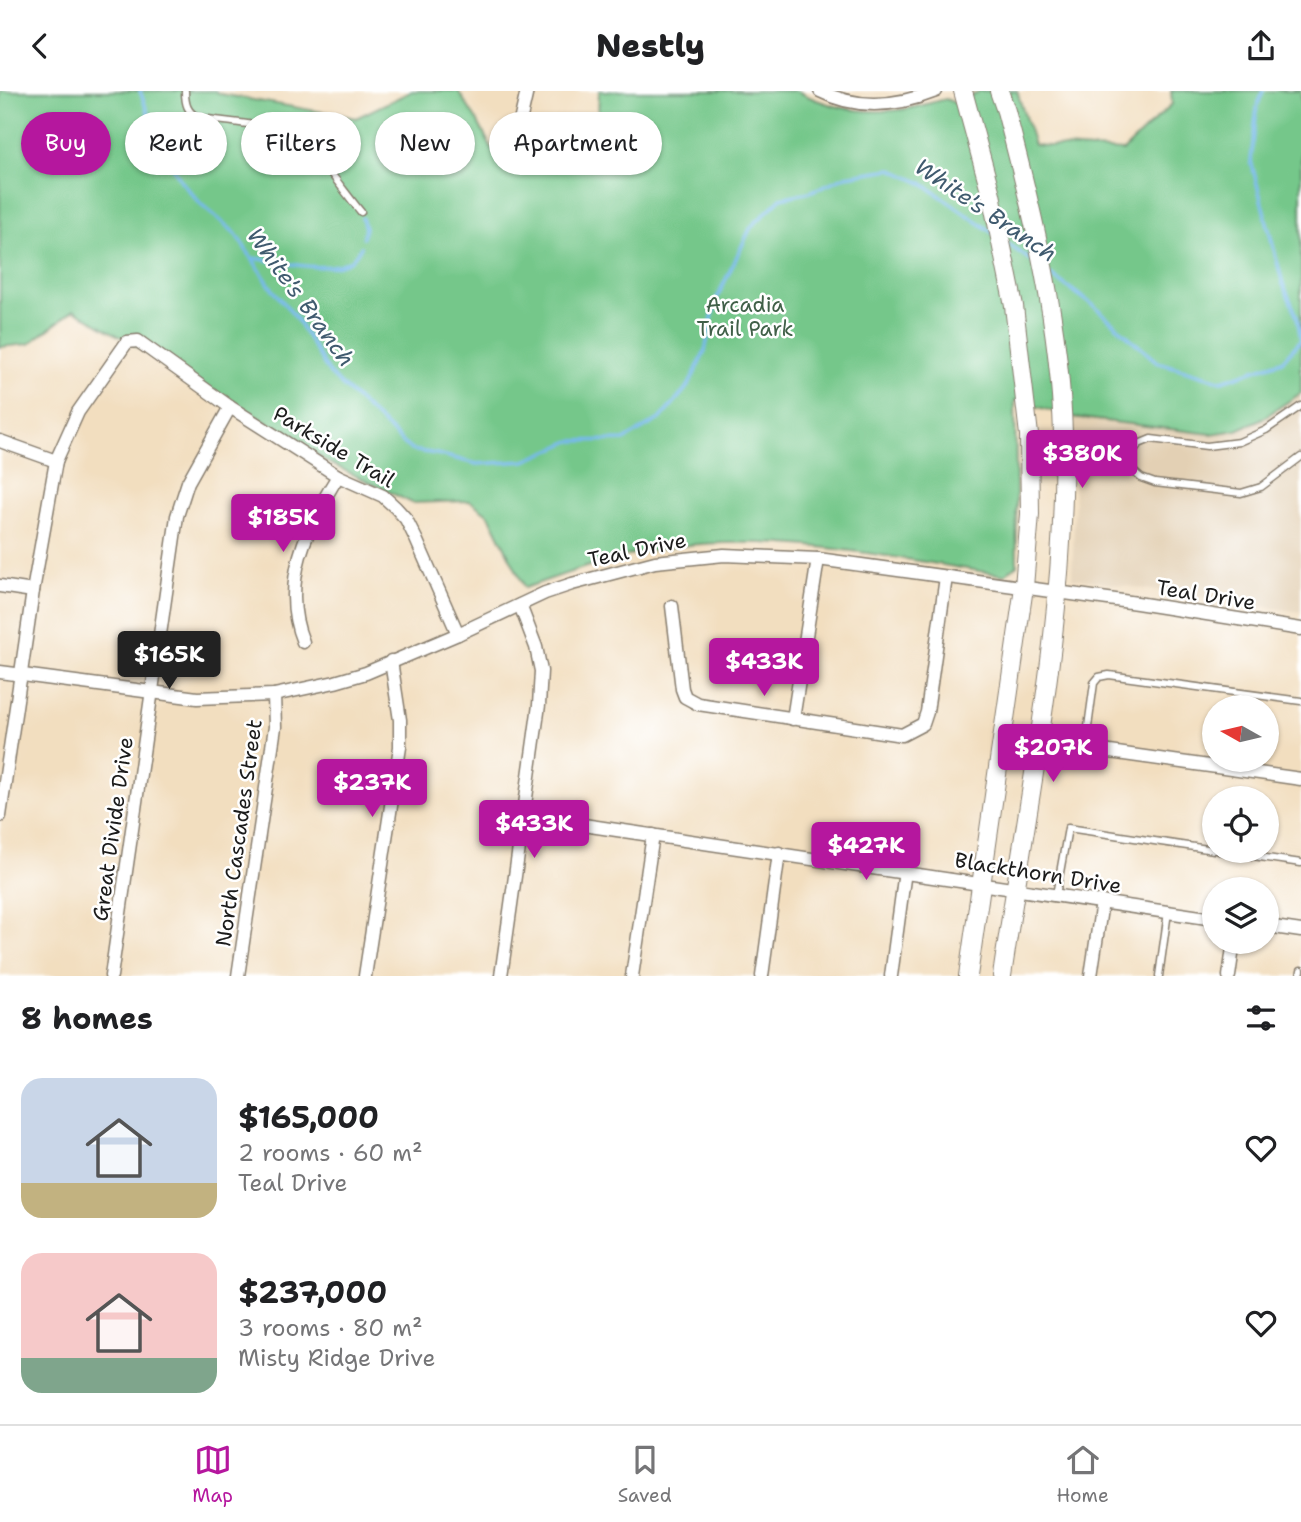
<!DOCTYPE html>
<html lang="en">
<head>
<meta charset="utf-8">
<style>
	body { margin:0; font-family:"Shantell Sans",sans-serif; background:#f2f2f2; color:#202124; height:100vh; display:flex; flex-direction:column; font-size:26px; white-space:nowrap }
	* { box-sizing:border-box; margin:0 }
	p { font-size:23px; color:#757577 }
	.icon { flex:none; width:38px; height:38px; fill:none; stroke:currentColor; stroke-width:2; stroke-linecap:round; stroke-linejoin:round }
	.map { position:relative; height:885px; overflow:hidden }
	.details { display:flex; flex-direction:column; background:#fff; flex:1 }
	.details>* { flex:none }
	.hud { position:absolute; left:21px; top:21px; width:700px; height:63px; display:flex; gap:14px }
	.needle { width:46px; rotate:278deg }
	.tools { position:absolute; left:1202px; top:604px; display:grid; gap:14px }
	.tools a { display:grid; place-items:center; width:77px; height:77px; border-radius:50%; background:#fff; box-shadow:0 2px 5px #0004; font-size:35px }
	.price { position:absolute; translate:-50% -60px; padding:0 16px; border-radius:7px; background:#b5179e; color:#fff; font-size:23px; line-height:46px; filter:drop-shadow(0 2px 4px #0008) }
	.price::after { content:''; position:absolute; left:50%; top:42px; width:21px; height:16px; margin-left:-10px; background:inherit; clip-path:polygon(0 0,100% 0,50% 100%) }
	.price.selected { background:#222; color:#fff }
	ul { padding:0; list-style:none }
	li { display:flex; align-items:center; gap:21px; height:175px; padding:0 21px }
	li span { display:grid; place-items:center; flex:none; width:196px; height:140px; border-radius:21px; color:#555 }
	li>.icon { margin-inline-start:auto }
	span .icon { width:84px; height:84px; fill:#fffc; stroke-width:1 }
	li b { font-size:30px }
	h2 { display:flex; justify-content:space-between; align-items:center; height:84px; padding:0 21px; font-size:30px }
	.chip { padding:0 24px; border-radius:32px; background:#fff; box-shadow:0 2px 5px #0004; font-size:24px; line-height:63px }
	.chip.selected { background:#b5179e; color:#fff }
	header { display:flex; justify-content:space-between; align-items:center; height:91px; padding:0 21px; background:#fff; font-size:32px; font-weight:800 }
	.menu { display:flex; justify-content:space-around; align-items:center; height:98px; border-top:2px solid #e0e0e0; background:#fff; font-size:19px; color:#757577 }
	.menu a { display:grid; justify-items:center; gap:4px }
	.menu .selected { color:#b5179e }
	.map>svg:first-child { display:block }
	.built { fill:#e3d0b4 }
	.green { fill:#75c78a; stroke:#487253; stroke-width:2 }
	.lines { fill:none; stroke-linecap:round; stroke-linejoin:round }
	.stream { stroke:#77b9ec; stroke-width:3.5 }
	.lane-casing { stroke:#877d6e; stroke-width:9 }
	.street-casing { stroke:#877d6e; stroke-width:15 }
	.secondary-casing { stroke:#877d6e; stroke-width:20 }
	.lane { stroke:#fff; stroke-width:6 }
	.street { stroke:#fff; stroke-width:12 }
	.secondary { stroke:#fff; stroke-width:18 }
	.labels { text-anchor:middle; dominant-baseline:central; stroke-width:5; stroke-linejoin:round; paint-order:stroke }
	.park-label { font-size:21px; fill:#406048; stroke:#fff }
	.street-label { font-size:21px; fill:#1c1c1c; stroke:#fff }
	.water-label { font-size:23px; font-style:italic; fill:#405b6f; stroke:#fff }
</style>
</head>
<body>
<header><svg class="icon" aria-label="back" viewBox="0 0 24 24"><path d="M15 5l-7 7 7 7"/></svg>Nestly<svg class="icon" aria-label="share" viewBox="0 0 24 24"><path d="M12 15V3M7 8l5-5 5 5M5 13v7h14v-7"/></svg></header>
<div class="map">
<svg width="1301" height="885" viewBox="0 0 1301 885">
	<rect width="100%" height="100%" fill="#fff"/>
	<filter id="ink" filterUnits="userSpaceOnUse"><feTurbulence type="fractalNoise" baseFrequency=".0143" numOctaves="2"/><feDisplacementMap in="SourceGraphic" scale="14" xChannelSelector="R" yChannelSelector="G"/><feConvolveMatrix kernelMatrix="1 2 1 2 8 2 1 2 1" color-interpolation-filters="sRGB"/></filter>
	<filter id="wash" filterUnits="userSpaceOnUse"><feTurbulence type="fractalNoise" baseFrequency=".00686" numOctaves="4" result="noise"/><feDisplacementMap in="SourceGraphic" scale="28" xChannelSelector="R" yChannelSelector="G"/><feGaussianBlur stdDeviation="1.57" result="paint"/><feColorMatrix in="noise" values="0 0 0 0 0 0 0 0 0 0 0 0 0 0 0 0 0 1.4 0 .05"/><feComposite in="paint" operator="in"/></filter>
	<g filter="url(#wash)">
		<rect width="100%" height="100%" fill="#f2debf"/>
		<path class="built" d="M1301 302V521L1072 487 1075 413 1072 326 1211 343 1237 339 1263 327Z"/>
		<path class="green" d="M0 0H215L220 3 356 27 412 0H458L478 31 494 62 506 70 522 73 544 55 587 57 597 52 599 0H797C833 19 874 25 915 16 925 14 936 10 946 8L957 13 980 0H1017L1034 54 1123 60 1172 13 1171 0H1301V302L1263 327 1237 339 1211 343 1072 326 1015 309 1017 474 1004 484C896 467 789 443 680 455 626 461 575 479 525 497L489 424 470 410 412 412 327 371 290 345 74 219 29 253 0 256Z"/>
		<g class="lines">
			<g class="stream">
				<path d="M140 0 158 50 181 90 201 113 235 142 273 199 296 227 330 283 411 359 437 363 477 373 525 370 571 350 624 349 661 327 689 294 705 260 716 209 751 136 781 107 810 101 846 85 891 78 922 92 993 142"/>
				<path d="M362 127 365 137 363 147"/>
				<path d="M1008 153 1036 173"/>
				<path d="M252 167C278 170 329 184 351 169 355 166 358 160 361 156"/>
				<path d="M1051 184 1093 214 1157 271 1222 290 1282 270 1301 249 1297 225 1283 193 1251 70 1257 16 1263 0"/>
			</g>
		</g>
	</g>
	<g filter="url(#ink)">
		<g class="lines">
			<g class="lane-casing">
				<g id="lane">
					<path d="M185 0C185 13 187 21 199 27 221 30 280 34 296 46 316 59 345 102 361 121"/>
					<path d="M1301 315 1266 339 1239 351 1207 355 1151 348 1139 353 1133 360 1131 369 1133 380 1141 387 1155 392 1241 402 1261 396 1301 366"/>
					<path d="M1085 658 1094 592 1099 586 1109 584 1301 610"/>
					<path d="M1219 760 1301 772"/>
					<path d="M1056 804 1068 737 1214 759"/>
					<path d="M1159 885 1168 821"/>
					<path d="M1300 885 1301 879"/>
				</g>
			</g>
			<g class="street-casing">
				<g id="street">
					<path d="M820 0C857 19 898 15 936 0"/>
					<path d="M516 48 527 0"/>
					<path d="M0 350 56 370"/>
					<path d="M0 495 33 500"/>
					<path d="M672 515 682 598 685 606 698 613 902 644 923 633 927 621 946 486"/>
					<path d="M303 551C279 493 307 435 338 385"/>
					<path d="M0 581 197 607 274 604 335 591 366 582 458 543 545 502 572 493 655 471 724 464 818 468 1137 512 1301 538"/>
					<path d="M793 628 818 468"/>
					<path d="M1039 651 1301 688"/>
					<path d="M0 725 33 500 56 370 78 321 127 251 138 250 230 316 338 385 383 405 396 417 406 428 416 448 458 543"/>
					<path d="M523 725 1214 828"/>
					<path d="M1267 835 1301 840"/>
					<path d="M111 885 177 425 188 391 230 316"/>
					<path d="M238 885 275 636 274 604"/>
					<path d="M365 885 400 656V629L391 570"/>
					<path d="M501 885 539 614 541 580 536 556 520 514"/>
					<path d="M632 885 653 744"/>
					<path d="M762 885 779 762"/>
					<path d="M891 885 905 780"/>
					<path d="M1091 885 1102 811"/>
					<path d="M1229 885 1234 850"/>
				</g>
			</g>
			<g class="secondary-casing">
				<g id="secondary">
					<path d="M963 0 991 103 1014 215 1029 344 1030 423 1024 496 968 885"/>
					<path d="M999 0 1006 20C1034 126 1060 233 1063 343 1068 525 1028 706 1002 885"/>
				</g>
			</g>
			<use href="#lane" class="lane"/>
			<use href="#street" class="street"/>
			<use href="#secondary" class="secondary"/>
		</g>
	</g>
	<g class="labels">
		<g class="park-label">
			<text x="745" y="214">Arcadia<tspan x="745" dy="24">Trail Park</tspan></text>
		</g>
		<g class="street-label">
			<text transform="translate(334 356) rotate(31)">Parkside Trail</text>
			<text transform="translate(637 459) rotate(-12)">Teal Drive</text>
			<text transform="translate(1206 504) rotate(9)">Teal Drive</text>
			<text transform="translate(113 738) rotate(-82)">Great Divide Drive</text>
			<text transform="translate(239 742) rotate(-82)">North Cascades Street</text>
			<text transform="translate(1038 782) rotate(9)">Blackthorn Drive</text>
		</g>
		<g class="water-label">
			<text transform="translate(986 119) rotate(34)">White's Branch</text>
			<text transform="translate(301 206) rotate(54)">White's Branch</text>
		</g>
	</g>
</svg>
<div class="tools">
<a><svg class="needle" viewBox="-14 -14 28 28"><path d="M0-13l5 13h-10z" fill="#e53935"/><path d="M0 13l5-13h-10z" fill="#757577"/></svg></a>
<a><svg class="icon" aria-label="locate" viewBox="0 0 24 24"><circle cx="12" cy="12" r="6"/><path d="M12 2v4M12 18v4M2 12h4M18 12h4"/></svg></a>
<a><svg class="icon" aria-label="layers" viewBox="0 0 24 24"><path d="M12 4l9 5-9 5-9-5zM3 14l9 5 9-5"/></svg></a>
</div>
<b class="price" style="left:1082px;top:399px">$380K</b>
<b class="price" style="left:283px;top:463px">$185K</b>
<b class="price selected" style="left:169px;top:600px">$165K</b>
<b class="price" style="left:764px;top:607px">$433K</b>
<b class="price" style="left:1053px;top:693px">$207K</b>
<b class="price" style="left:372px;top:728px">$237K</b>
<b class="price" style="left:534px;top:769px">$433K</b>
<b class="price" style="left:866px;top:791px">$427K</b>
<div class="hud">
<a class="chip selected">Buy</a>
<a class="chip">Rent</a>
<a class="chip">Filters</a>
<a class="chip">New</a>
<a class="chip">Apartment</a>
</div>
</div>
<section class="details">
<h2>8 homes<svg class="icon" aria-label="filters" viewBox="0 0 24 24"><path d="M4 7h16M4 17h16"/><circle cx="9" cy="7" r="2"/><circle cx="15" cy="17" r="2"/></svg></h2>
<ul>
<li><span style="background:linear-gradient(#c9d6e8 75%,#c2b280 0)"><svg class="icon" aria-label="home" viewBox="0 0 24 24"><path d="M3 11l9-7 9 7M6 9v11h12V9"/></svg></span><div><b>$165,000</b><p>2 rooms · 60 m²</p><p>Teal Drive</p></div><svg class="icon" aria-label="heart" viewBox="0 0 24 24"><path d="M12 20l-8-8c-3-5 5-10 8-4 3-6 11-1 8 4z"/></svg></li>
<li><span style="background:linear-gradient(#f6c9c9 75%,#7fa58c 0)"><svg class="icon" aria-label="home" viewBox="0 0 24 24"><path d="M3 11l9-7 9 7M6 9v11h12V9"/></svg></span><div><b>$237,000</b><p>3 rooms · 80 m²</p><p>Misty Ridge Drive</p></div><svg class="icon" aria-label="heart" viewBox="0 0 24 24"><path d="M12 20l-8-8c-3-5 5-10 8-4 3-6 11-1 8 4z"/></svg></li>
</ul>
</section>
<nav class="menu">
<a class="selected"><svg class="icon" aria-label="map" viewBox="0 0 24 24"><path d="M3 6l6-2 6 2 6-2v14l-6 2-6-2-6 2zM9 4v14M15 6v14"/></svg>Map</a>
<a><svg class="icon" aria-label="saved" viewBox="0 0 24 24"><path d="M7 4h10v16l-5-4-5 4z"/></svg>Saved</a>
<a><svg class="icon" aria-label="home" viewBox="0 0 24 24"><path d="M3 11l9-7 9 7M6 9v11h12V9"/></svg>Home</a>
</nav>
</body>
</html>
